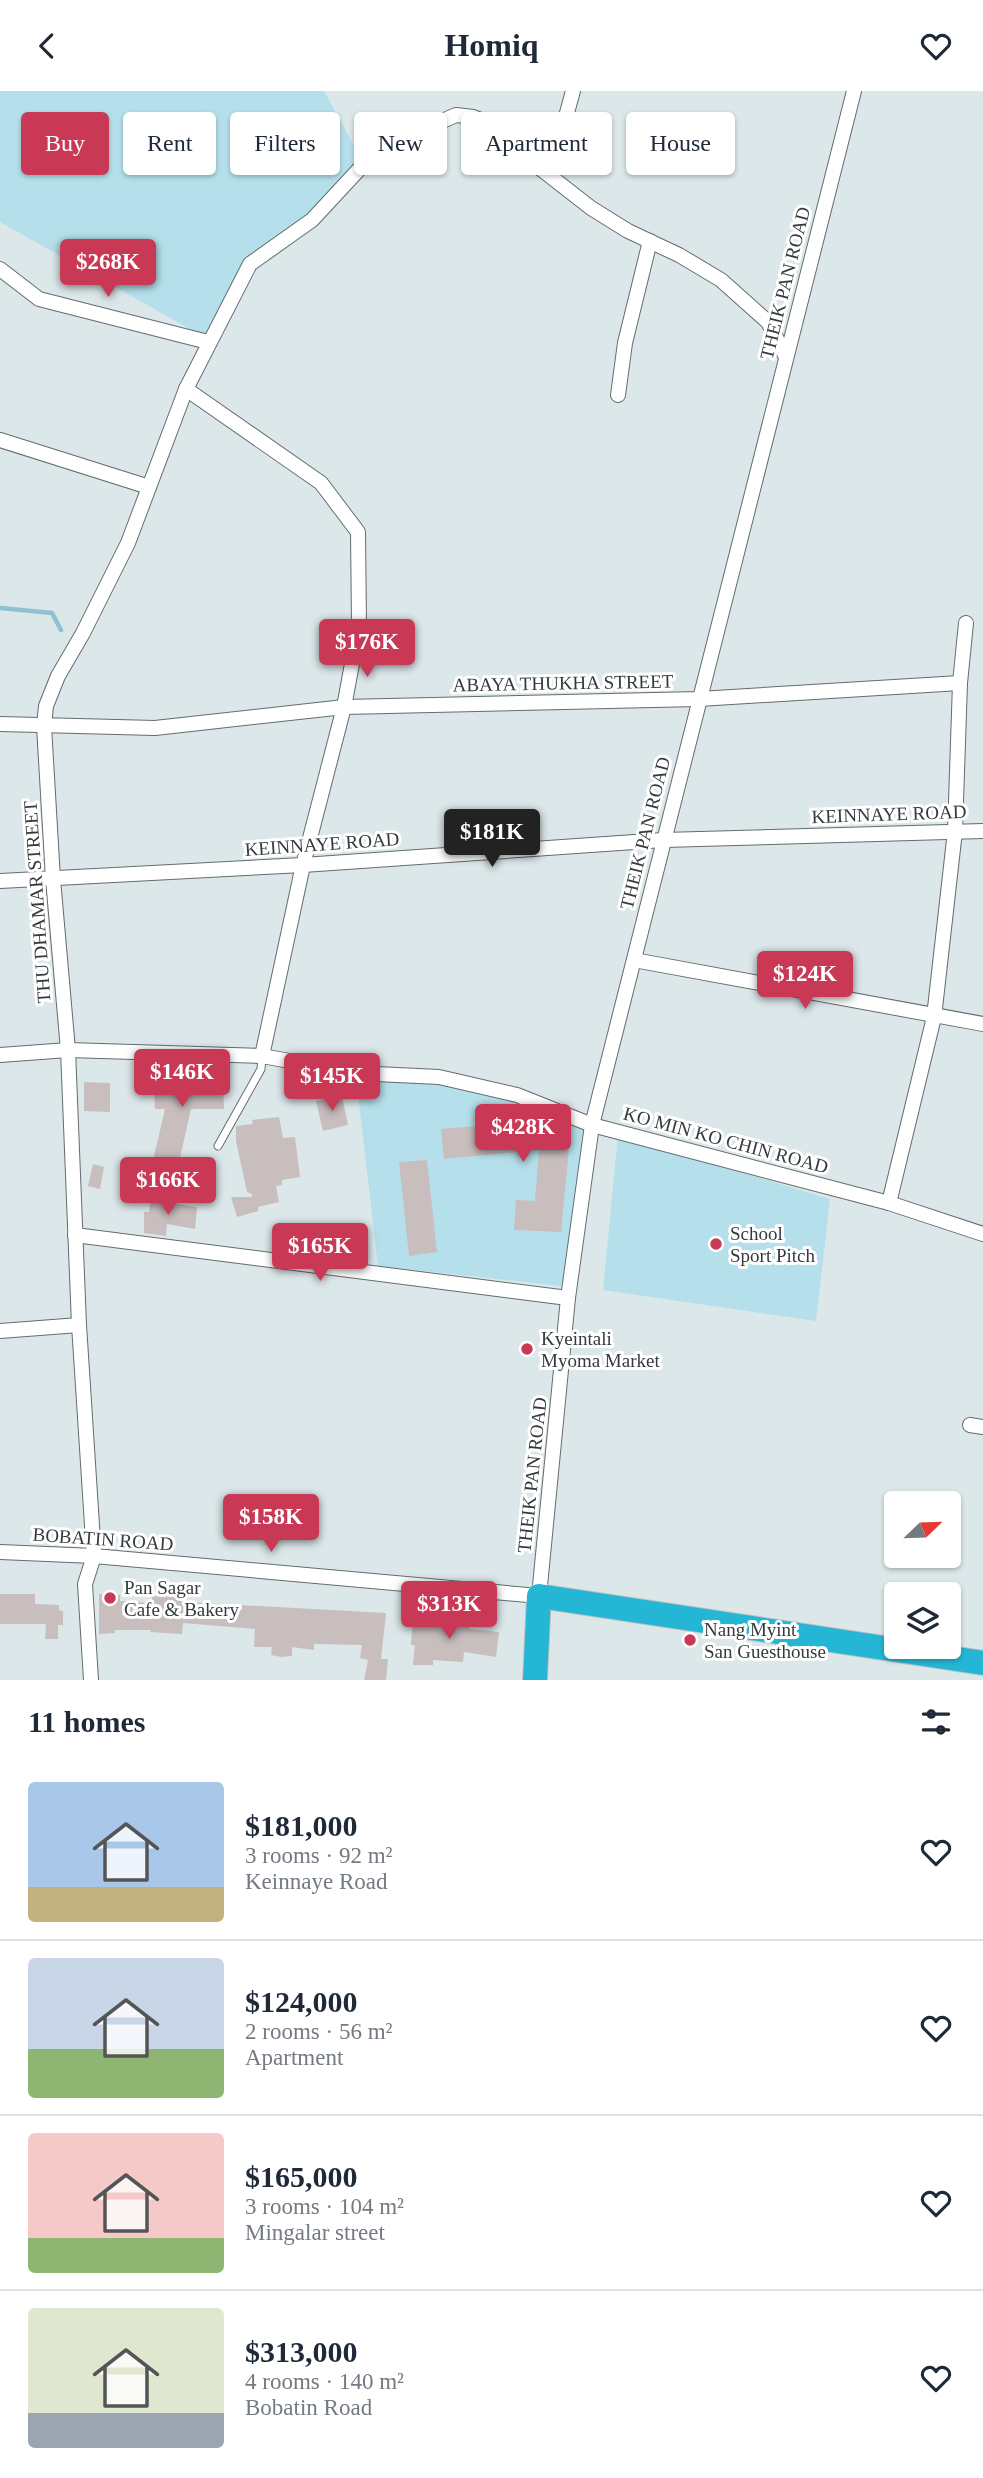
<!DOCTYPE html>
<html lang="en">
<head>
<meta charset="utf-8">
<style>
	body { margin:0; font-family:"Times New Roman",serif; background:#f2f2f3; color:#1f2937; height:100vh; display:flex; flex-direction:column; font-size:26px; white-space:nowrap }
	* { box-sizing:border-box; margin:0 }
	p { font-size:23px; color:#747a83 }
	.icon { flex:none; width:38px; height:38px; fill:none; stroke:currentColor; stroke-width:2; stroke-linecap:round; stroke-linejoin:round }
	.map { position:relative; height:1589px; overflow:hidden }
	.details { display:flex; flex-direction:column; background:#fff; flex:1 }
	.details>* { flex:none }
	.banner { position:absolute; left:21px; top:21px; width:942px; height:63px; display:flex; gap:14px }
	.needle { width:46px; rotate:67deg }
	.controls { position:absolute; left:884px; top:1400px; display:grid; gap:14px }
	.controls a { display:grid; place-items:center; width:77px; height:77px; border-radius:7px; background:#fff; box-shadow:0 2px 5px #0004; font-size:35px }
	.price { position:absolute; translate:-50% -60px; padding:0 16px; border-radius:7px; background:#c93956; color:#fff; font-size:23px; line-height:46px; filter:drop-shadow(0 2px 4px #0008) }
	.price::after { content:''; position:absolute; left:50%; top:42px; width:21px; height:16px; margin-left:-10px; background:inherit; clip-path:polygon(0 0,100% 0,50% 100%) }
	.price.selected { background:#222; color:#fff }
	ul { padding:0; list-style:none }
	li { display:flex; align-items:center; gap:21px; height:175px; padding:0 28px }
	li+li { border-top:2px solid #e0e1e3 }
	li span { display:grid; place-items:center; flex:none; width:196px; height:140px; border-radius:7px; color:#555 }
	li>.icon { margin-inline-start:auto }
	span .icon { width:84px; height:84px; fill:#fffc; stroke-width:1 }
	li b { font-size:30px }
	h2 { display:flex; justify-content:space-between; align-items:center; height:84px; padding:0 28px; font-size:30px }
	.chip { padding:0 24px; border-radius:7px; background:#fff; box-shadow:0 2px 5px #0004; font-size:24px; line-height:63px }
	.chip.selected { background:#c93956; color:#fff }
	header { display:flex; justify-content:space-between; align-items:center; height:91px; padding:0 28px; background:#fff; font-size:32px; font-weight:700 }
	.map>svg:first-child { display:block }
	.green { fill:#b5e0eb }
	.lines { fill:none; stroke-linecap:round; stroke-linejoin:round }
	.stream { stroke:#8ec2d0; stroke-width:4.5 }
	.building { fill:#c8bebe }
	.lane-casing { stroke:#636c6f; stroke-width:9 }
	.street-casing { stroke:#636c6f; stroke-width:16 }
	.highway-casing { stroke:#c3c4c4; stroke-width:26 }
	.lane { stroke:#fff; stroke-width:7 }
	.street { stroke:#fff; stroke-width:14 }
	.highway { stroke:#24b6d4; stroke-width:24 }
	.poi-dot { fill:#c93956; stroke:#fff; stroke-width:2.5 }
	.labels { text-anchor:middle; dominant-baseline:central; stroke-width:6; stroke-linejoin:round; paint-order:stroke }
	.street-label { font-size:19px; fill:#363a3c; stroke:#fff }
	.poi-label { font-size:19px; fill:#363a3c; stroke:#fff; text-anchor:start }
</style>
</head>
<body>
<header><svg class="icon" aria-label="back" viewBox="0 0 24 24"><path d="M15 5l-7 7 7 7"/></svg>Homiq<svg class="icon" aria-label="heart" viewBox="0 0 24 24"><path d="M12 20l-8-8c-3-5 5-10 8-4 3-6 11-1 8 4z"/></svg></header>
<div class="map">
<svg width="983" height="1589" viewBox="0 0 983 1589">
	<rect width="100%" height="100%" fill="#dce7ea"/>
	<g class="green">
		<path d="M0 0H324L364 73 312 129 257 166 208 251 188 237 0 131Z"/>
		<path d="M356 986H439L587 1025 568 1196 378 1175Z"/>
		<path d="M618 1044 830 1108 816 1230 603 1199Z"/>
	</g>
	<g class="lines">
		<path class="stream" d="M0 517 52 522 61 539"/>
	</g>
	<g class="building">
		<path d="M153 980H223L224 1018H191L176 1084 151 1078 165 1018H155Z"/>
		<path d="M84 991 110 992V1021L84 1020Z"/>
		<path d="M342 1005 348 1034 323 1040 316 1010Z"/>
		<path d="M279 1026 283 1047 295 1046 300 1086 282 1089V1094L276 1095 279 1111 258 1116V1120L237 1126 231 1106H252V1103L247 1101 236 1050V1035L253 1033 252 1029Z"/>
		<path d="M543 1030 571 1036 561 1141 514 1139 516 1109 535 1110 539 1059 444 1068 441 1038Z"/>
		<path d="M427 1069 437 1161 409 1165 399 1071Z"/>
		<path d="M93 1073 104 1076 100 1098 88 1095Z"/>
		<path d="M151 1106H164L163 1111 197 1116 195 1138 167 1133 166 1145 144 1142V1121H149Z"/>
		<path d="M0 1503H35V1513L59 1514V1519L63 1520V1534H58V1548H45L46 1533H0Z"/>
		<path d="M99 1503 120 1504V1510L152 1512V1505L185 1506V1511L386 1522 381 1568H388L386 1589H364L368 1569 360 1567 362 1554 314 1553V1559L292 1556V1565L281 1566 271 1564 272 1556H254L255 1538 183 1532 182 1543 150 1541 151 1539H115V1542L99 1543Z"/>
		<path d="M413 1526 470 1533V1538L499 1541 496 1566 464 1561 463 1571 433 1569V1574H413L415 1554H411Z"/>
	</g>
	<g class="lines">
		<g class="lane-casing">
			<path id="lane" d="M218 1055 261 978 262 965"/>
		</g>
		<g class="street-casing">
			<g id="street">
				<path d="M541 78 559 51 573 0"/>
				<path d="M0 178 39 208 208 251"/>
				<path d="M186 298 321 392 358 441 359 535 344 616 303 774 262 965"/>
				<path d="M618 304 625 252 650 150"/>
				<path d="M0 349 149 396"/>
				<path d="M0 633 155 637 344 616 699 608 960 592"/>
				<path d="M0 790 303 774 663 749 983 740"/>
				<path d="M634 869 983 933"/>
				<path d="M0 964 68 959 262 965 356 982 439 986 517 1004 592 1034 889 1112 983 1143"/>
				<path d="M889 1112 934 926 955 740 960 592 966 532"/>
				<path d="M75 1144 568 1207"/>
				<path d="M0 1240 79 1234"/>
				<path d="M970 1334 983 1336"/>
				<path d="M0 1461 94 1465 539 1505 568 1207 592 1034 854 0"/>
				<path d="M91 1589 85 1493 94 1465 79 1234 68 959 53 788 44 635 46 615 58 585 83 542 128 452 186 298 250 173 312 129 364 73 413 43 456 24 473 26 491 33 527 56 541 78 591 117 628 140 679 164 721 189 768 231 786 266"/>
			</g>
		</g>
		<g class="highway-casing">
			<path id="highway" d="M535 1589 539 1505 983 1572"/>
		</g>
		<use href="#lane" class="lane"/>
		<use href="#street" class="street"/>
		<use href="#highway" class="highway"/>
	</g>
	<g class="poi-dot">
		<circle cx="716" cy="1153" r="7"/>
		<circle cx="527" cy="1258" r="7"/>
		<circle cx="110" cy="1507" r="7"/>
		<circle cx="690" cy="1549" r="7"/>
	</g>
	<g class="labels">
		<g class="street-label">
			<text transform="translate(785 192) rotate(-76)">THEIK PAN ROAD</text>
			<text transform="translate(563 592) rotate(-1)">ABAYA THUKHA STREET</text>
			<text transform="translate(889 723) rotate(-2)">KEINNAYE ROAD</text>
			<text transform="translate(645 742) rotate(-76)">THEIK PAN ROAD</text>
			<text transform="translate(322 753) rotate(-4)">KEINNAYE ROAD</text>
			<text transform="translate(37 811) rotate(-94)">THU DHAMAR STREET</text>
			<text transform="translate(726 1049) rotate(15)">KO MIN KO CHIN ROAD</text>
			<text transform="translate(532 1384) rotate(-84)">THEIK PAN ROAD</text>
			<text transform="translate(103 1448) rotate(4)">BOBATIN ROAD</text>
		</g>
		<g class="poi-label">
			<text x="730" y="1142">School<tspan x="730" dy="22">Sport Pitch</tspan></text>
			<text x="541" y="1247">Kyeintali<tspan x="541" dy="22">Myoma Market</tspan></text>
			<text x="124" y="1496">Pan Sagar<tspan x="124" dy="22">Cafe &amp; Bakery</tspan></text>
			<text x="704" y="1538">Nang Myint<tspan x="704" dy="22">San Guesthouse</tspan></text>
		</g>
	</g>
</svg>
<div class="controls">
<a><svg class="needle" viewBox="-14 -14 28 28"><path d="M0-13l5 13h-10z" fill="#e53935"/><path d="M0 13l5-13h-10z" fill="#747a83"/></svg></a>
<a><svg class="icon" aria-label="layers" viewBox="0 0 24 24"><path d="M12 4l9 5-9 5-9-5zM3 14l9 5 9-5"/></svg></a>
</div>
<b class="price" style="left:108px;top:208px">$268K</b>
<b class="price" style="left:367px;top:588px">$176K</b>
<b class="price selected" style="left:492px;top:778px">$181K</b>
<b class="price" style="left:805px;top:920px">$124K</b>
<b class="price" style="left:182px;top:1018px">$146K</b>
<b class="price" style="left:332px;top:1022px">$145K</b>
<b class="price" style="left:523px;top:1073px">$428K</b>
<b class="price" style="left:168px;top:1126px">$166K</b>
<b class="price" style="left:320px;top:1192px">$165K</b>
<b class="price" style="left:271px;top:1463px">$158K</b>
<b class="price" style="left:449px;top:1550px">$313K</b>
<div class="banner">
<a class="chip selected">Buy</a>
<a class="chip">Rent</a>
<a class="chip">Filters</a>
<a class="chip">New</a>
<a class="chip">Apartment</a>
<a class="chip">House</a>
</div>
</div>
<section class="details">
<h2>11 homes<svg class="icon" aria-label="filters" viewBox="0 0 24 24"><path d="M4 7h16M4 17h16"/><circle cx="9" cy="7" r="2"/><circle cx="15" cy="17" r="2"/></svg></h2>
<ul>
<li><span style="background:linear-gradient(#a9c7e8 75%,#c2b280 0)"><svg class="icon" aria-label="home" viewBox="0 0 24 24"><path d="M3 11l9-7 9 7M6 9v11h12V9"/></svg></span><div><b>$181,000</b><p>3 rooms · 92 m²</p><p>Keinnaye Road</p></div><svg class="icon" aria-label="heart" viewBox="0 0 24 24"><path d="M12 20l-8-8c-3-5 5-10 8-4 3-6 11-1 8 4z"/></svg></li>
<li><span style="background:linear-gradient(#c9d6e8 65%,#8fb573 0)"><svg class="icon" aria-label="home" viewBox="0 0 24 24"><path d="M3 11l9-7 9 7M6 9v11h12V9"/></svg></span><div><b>$124,000</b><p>2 rooms · 56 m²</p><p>Apartment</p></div><svg class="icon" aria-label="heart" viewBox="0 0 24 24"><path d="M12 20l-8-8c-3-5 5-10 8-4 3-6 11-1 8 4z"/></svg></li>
<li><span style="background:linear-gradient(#f6c9c9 75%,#8fb573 0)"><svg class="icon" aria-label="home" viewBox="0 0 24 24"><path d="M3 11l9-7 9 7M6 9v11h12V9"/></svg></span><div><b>$165,000</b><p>3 rooms · 104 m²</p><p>Mingalar street</p></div><svg class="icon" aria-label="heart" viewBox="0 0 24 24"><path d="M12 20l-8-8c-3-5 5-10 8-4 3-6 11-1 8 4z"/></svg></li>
<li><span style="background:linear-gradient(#dfe7d0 75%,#9aa5b1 0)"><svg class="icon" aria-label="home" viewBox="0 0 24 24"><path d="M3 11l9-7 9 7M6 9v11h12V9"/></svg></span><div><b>$313,000</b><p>4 rooms · 140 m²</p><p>Bobatin Road</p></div><svg class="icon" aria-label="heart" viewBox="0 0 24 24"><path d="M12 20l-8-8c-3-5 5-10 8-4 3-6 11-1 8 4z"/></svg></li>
</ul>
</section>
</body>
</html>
